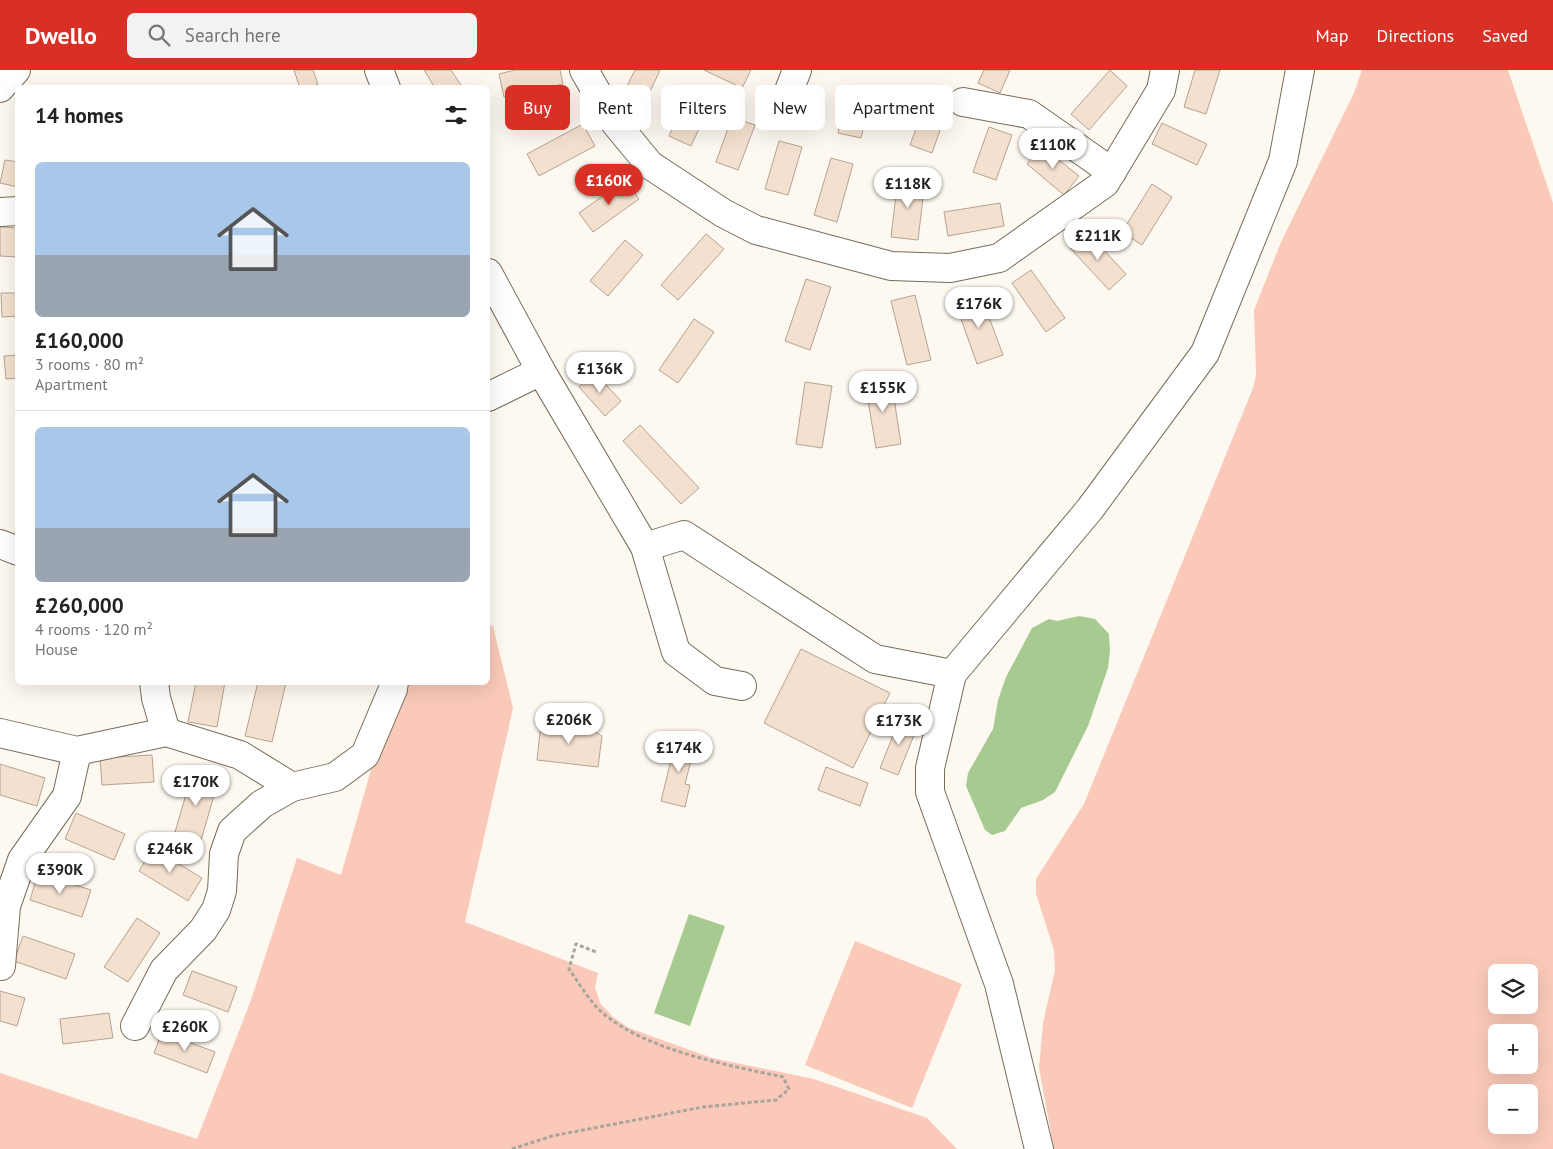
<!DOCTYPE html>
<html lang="en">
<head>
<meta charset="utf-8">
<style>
	body { margin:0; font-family:"PT Sans",sans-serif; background:#f2f2f2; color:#222; height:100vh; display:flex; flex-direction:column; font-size:19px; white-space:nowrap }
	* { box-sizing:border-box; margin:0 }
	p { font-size:16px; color:#767676 }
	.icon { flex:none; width:28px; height:28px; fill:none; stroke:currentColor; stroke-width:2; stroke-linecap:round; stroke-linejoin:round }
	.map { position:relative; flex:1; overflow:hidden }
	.details { position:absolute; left:15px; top:15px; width:475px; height:600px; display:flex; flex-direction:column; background:#fff; border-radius:8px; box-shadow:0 5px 20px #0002 }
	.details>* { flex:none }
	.hud { position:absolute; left:505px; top:15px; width:475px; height:45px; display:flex; gap:10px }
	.buttons { position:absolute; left:1488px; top:894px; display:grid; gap:10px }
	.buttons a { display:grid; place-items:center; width:50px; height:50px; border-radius:8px; background:#fff; box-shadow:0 5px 20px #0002; font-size:25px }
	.price { position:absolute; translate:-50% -42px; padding:0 11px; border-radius:18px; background:#fff; color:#222; font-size:16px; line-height:32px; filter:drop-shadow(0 1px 2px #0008) }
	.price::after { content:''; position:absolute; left:50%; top:30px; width:15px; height:11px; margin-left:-8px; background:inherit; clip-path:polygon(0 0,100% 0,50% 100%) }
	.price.current { background:#d93025; color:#fff }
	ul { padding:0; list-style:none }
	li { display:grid; align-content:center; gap:10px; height:265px; padding:0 20px }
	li+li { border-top:1px solid #e0e0e0 }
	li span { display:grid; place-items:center; height:155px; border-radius:8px; color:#555 }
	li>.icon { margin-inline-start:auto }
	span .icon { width:90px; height:90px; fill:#fffc; stroke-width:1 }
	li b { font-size:21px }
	h2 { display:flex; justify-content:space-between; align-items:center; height:60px; padding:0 20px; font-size:21px }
	.pill { padding:0 18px; border-radius:8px; background:#fff; box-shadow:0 5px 20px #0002; font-size:18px; line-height:45px }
	.pill.current { background:#d93025; color:#fff }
	header { display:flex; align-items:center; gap:30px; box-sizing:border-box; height:70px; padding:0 25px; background:#d93025; color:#fff }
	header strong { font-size:24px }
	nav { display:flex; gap:28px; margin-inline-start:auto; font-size:18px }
	.search { width:350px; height:45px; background:#f2f2f2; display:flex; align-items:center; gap:12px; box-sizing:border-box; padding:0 18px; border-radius:8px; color:#767676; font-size:19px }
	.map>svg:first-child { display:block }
	.green { fill:#fac9b9; fill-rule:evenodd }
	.water { fill:#a7ca90 }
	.building { fill:#f4e0ce; stroke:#b5a292 }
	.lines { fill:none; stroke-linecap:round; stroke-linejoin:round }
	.minor-casing { stroke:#766d59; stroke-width:30 }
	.path { stroke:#a9a59c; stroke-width:3; stroke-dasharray:4 2.5; stroke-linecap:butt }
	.minor { stroke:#fff; stroke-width:28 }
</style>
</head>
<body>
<header>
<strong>Dwello</strong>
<div class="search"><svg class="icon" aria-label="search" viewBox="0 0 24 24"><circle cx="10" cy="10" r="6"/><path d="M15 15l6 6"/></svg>Search here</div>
<nav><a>Map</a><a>Directions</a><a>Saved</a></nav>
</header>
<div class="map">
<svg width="1553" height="1079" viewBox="0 0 1553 1079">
	<rect width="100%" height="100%" fill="#fdf9f0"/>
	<g class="green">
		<path d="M1362 0H1508L1553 133V1079H1054L1039 998 1043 953 1055 900 1054 880 1036 824V809L1084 734 1253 318 1256 305 1254 240 1281 172 1354 23ZM1529 902V935H1496V902ZM1496 962H1529V995H1496ZM1496 1022H1529V1055H1496Z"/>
		<path d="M488 555 493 556 513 638 465 852 598 903 595 917 600 933 613 947 629 958 712 988 814 1009 927 1048 957 1079H0V1003L197 1069 251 930 297 788 341 805 387 644 393 613 488 612Z"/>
		<path d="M855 871 962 914 912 1038 805 995Z"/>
	</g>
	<g class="water">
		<path d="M1079 546 1095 549 1109 564 1110 581 1108 598 1088 656 1055 722 1043 730 1021 738 1005 761 992 765 985 760 966 716 968 703 993 659 998 630 1006 607 1032 558 1049 549 1057 551Z"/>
		<path d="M689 844 725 856 690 956 654 943Z"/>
	</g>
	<g class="building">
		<path d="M294 0H313L318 14 308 18H300Z"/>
		<path d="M424 0H451L461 15 457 18H435Z"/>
		<path d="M515 0H560L563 14 504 27 499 4Z"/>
		<path d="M635 0H660L647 28 626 18Z"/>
		<path d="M704 0H751L742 18Z"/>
		<path d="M984 0H1010L1000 23 978 13Z"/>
		<path d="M1110 0 1127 16 1089 60 1071 44Z"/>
		<path d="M1195 0H1220L1206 44 1184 37Z"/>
		<path d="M692 16 714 27 691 76 669 66Z"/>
		<path d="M930 21 951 29 932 83 910 75Z"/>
		<path d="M846 26 870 31 861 68 838 63Z"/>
		<path d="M732 47 755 55 738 100 716 92Z"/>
		<path d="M1162 53 1207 74 1197 95 1152 74Z"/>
		<path d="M583 54 595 76 539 106 527 84Z"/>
		<path d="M989 57 1012 65 996 110 973 102Z"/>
		<path d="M779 71 802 77 788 125 765 119Z"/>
		<path d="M1041 76 1079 106 1064 125 1027 94Z"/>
		<path d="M831 88 853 94 837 152 814 145Z"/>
		<path d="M5 90 18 92V117L0 113Z"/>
		<path d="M898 108 925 111 918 170 891 167Z"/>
		<path d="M625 110 639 129 593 162 579 143Z"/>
		<path d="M1152 114 1172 127 1142 175 1122 162Z"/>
		<path d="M1000 133 1004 156 948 166 944 142Z"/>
		<path d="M0 157 18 158V187L0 186Z"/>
		<path d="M1087 162 1126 204 1109 220 1070 178Z"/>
		<path d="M706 164 724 179 678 230 661 215Z"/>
		<path d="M625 170 643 185 608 226 590 211Z"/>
		<path d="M1031 200 1065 248 1046 262 1012 213Z"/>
		<path d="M806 209 831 217 810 280 785 271Z"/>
		<path d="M1 223H18V246L2 247Z"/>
		<path d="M980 223 1003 285 977 294 955 232Z"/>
		<path d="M915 225 931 290 907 295 891 231Z"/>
		<path d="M694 249 714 262 678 313 659 300Z"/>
		<path d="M18 285V308L6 309 4 286Z"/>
		<path d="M594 302 621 331 605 346 579 317Z"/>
		<path d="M891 309 901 374 876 378 865 313Z"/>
		<path d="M805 312 832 316 822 378 796 374Z"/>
		<path d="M640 355 699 418 681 434 623 371Z"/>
		<path d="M801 579 890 623 853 698 764 653Z"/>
		<path d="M196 612H225L217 657 188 652Z"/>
		<path d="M258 612 286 613 272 672 245 666Z"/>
		<path d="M900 648 918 655 898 705 880 698Z"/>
		<path d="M541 653 592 660 602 666 598 697 537 690Z"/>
		<path d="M677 666 696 671 685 714 690 715 685 737 661 731Z"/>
		<path d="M152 685 154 712 102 715 100 688Z"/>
		<path d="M0 694 45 708 37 736 0 725Z"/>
		<path d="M826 697 868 713 860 736 818 720Z"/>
		<path d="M192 704 218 712 201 770 175 762Z"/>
		<path d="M76 743 125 764 114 790 65 769Z"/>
		<path d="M153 778 202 808 188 831 139 801Z"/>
		<path d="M38 803 91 820 82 847 30 830Z"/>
		<path d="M137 848 160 863 128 912 104 897Z"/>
		<path d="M23 866 75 884 66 909 14 891Z"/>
		<path d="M192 901 237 917 228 942 183 925Z"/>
		<path d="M0 921 25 928 17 956 0 951Z"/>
		<path d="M109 943 113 968 63 974 60 949Z"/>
		<path d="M162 962 215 982 207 1003 154 983Z"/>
	</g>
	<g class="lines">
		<g class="minor-casing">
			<g id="minor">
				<path d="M379 0 386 18"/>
				<path d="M584 0 612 49 650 95 723 143 756 160 891 196 950 198 999 188 1105 113 1161 20 1165 0"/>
				<path d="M0 18 16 0"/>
				<path d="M963 32 1029 44 1112 102"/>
				<path d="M782 39 797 0"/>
				<path d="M0 142 18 141"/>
				<path d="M488 203 541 301 645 477 676 582 715 611 742 616"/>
				<path d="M488 327 541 301"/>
				<path d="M0 474 18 481"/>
				<path d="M645 477 684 465 875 589 952 604 1090 439 1205 283 1283 91 1300 0"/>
				<path d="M952 604 930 698V722L999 914 1039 1079"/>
				<path d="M154 612 156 628 166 662"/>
				<path d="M0 663 77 681 166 662 240 685 292 717 335 707 365 685 393 619 394 612"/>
				<path d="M1 896 6 836 22 790 67 726 77 681"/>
				<path d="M135 956 164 900 203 860 216 840 222 821 224 784 232 761 262 734 292 717"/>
			</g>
		</g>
		<path class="path" d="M512 1079 552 1066 703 1037 776 1030 789 1019 783 1007C728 995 648 981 604 944 591 934 579 913 569 899L576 874 596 882"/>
		<use href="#minor" class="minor"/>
	</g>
</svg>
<div class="buttons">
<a><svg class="icon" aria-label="layers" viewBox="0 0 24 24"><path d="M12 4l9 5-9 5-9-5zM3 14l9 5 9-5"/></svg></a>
<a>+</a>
<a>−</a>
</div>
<b class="price" style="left:1053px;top:100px">£110K</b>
<b class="price current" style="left:609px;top:136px">£160K</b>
<b class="price" style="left:908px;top:139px">£118K</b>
<b class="price" style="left:1098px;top:191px">£211K</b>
<b class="price" style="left:979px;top:259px">£176K</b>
<b class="price" style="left:600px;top:324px">£136K</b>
<b class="price" style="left:883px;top:343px">£155K</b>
<b class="price" style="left:569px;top:675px">£206K</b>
<b class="price" style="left:899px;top:676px">£173K</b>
<b class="price" style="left:679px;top:703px">£174K</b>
<b class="price" style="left:196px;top:737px">£170K</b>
<b class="price" style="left:170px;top:804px">£246K</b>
<b class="price" style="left:60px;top:825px">£390K</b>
<b class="price" style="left:185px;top:982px">£260K</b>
<div class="hud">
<a class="pill current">Buy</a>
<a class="pill">Rent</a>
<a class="pill">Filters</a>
<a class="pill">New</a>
<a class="pill">Apartment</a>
</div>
<section class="details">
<h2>14 homes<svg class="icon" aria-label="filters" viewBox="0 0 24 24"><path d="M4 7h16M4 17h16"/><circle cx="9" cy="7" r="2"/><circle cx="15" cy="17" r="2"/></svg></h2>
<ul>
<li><span style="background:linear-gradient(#a9c7e8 60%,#9aa5b1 0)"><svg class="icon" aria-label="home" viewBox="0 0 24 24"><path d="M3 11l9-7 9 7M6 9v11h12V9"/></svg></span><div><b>£160,000</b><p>3 rooms · 80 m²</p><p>Apartment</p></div></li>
<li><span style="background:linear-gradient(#a9c7e8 65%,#9aa5b1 0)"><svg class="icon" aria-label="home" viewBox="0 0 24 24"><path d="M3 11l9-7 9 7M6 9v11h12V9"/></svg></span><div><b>£260,000</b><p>4 rooms · 120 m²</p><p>House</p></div></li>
</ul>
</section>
</div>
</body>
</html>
